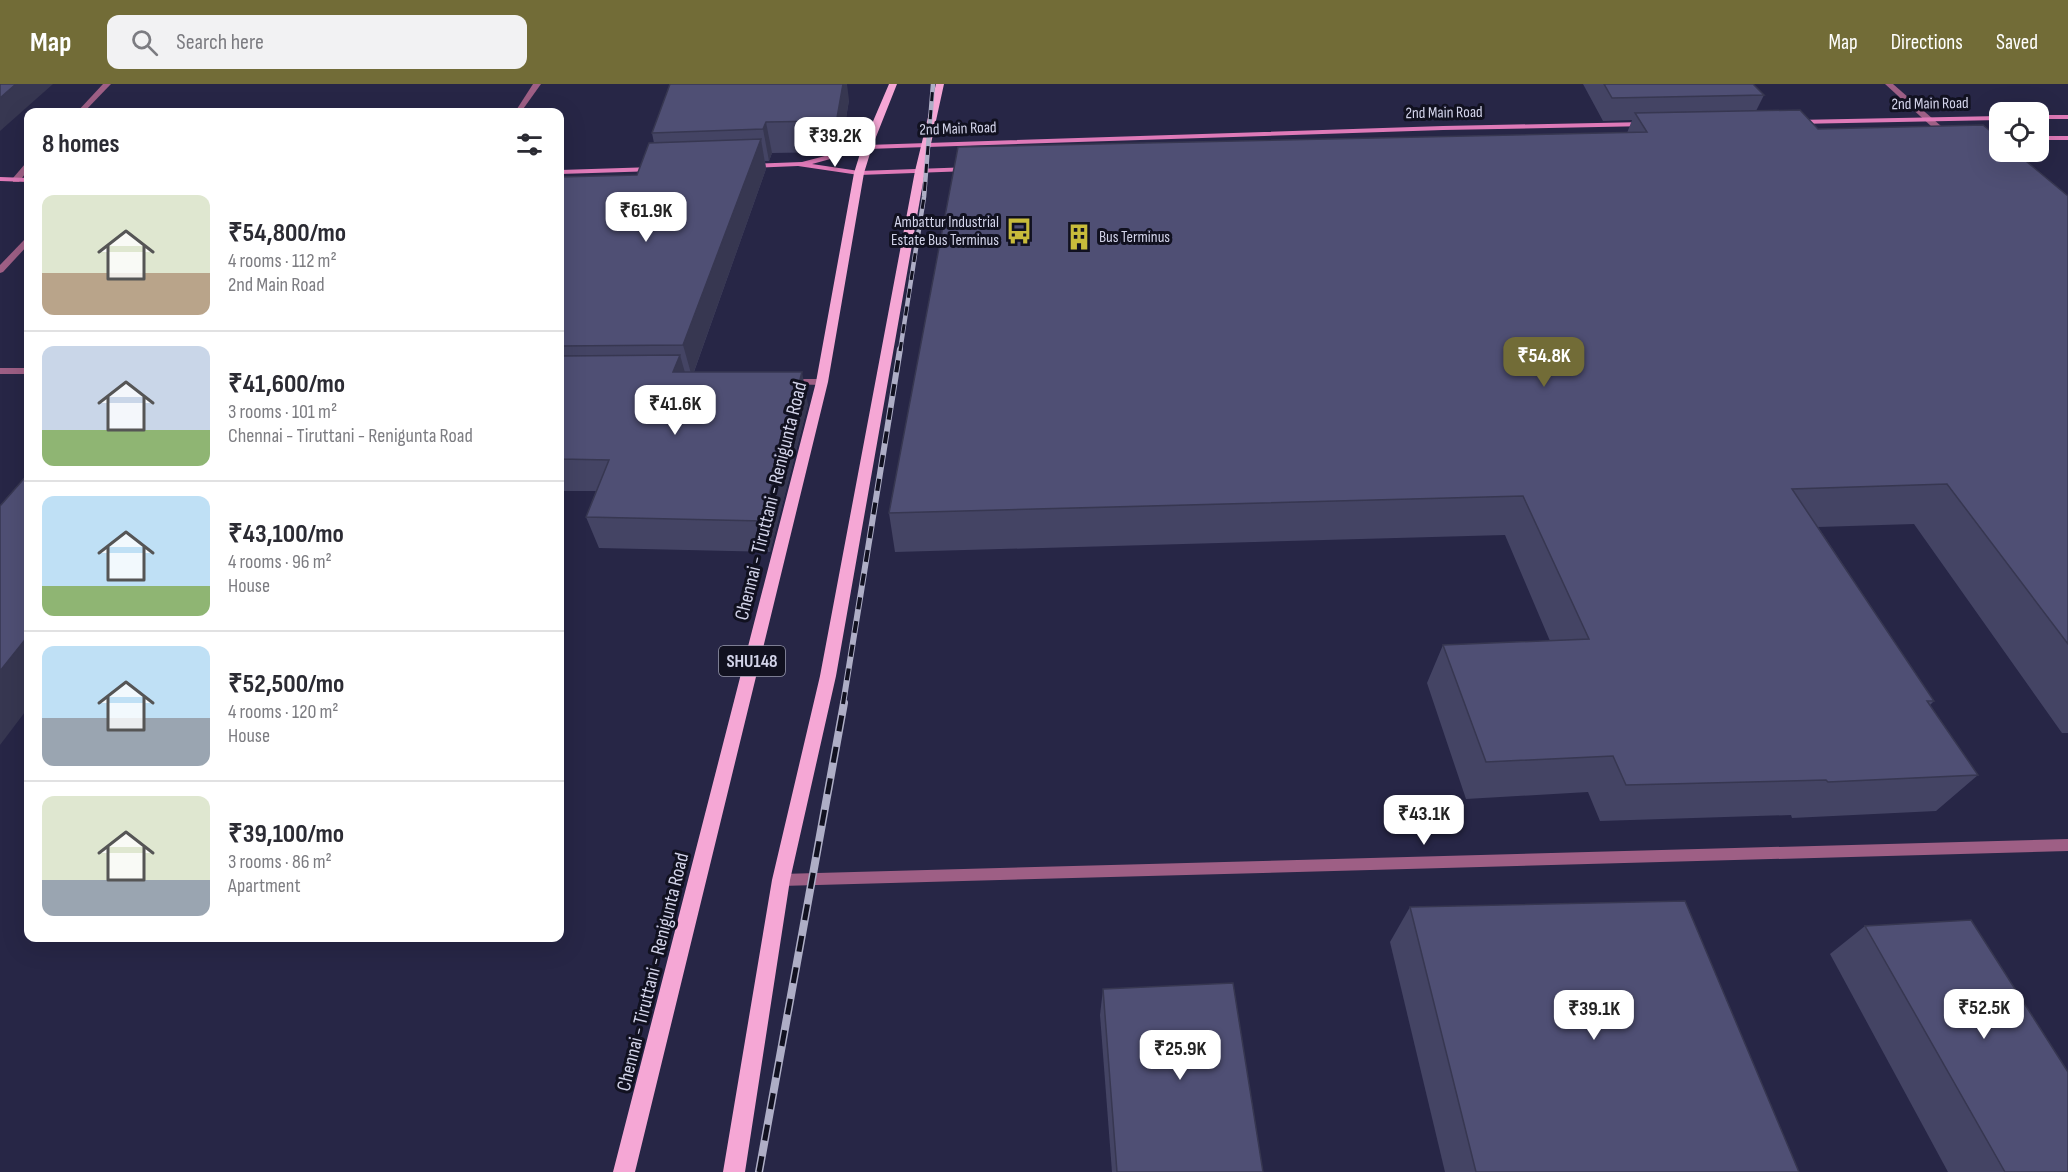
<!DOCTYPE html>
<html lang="en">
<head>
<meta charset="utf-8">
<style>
	body { margin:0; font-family:"Sofia Sans Condensed",sans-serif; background:#f2f2f3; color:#2b2b33; height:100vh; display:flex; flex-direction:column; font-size:22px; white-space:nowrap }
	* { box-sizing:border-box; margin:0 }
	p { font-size:20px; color:#7c7c81 }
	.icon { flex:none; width:33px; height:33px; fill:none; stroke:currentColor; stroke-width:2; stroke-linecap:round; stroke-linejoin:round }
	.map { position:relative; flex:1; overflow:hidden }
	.sheet { position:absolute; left:24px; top:24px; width:540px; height:834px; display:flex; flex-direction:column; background:#fff; border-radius:12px; box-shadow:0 6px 24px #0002 }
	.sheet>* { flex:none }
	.buttons { position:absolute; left:1989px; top:18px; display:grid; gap:12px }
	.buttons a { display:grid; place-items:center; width:60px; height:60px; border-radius:12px; background:#fff; box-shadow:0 6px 24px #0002; font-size:30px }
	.price { position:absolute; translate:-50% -51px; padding:0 14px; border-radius:12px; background:#fff; color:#222; font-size:20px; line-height:39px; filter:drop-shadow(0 2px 3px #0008) }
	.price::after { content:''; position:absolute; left:50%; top:36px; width:18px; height:14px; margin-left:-9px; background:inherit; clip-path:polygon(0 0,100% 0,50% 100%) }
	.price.on { background:#726c37; color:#fff }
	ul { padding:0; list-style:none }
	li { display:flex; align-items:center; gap:18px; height:150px; padding:0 18px }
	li+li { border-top:2px solid #e1e1e2 }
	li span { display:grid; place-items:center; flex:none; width:168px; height:120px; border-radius:12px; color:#555 }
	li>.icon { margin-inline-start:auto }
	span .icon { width:72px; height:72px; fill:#fffc; stroke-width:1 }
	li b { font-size:26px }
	h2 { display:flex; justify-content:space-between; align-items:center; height:72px; padding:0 18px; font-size:26px }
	header { display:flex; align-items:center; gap:36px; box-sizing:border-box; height:84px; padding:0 30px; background:#726c37; color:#fff }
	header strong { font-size:28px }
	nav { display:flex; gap:33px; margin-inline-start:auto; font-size:21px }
	.search { width:420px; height:54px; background:#f2f2f3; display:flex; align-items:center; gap:15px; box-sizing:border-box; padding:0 21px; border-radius:12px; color:#7c7c81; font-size:22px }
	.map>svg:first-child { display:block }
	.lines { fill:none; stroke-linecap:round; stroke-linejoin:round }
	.street { fill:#9e5f85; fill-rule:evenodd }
	.secondary { fill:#df7ab8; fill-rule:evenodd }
	.primary { fill:#f5a7d5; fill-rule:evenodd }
	.rail-far2-casing { stroke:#aeaec6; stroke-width:4.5 }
	.rail-far1-casing { stroke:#aeaec6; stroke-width:6 }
	.rail-casing { stroke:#aeaec6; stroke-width:8 }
	.rail-far2 { stroke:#111120; stroke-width:3; stroke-dasharray:9; stroke-linecap:butt }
	.rail-far1 { stroke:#111120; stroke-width:4; stroke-dasharray:12; stroke-linecap:butt }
	.rail { stroke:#111120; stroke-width:5; stroke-dasharray:16; stroke-linecap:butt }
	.wall { fill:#444464 }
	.shaded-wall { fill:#373751 }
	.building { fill:#4f4f74; stroke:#373751; stroke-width:1.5 }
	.labels { text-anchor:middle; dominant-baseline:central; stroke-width:6; stroke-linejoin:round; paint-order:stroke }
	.far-street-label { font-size:16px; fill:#d3d4ea; stroke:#111120 }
	.far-poi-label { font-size:16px; fill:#d3d4ea; stroke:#111120; text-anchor:end }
	.shield { fill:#111120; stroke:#999aad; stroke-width:1.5 }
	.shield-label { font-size:18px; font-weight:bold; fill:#d3d4ea }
	.street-label { font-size:20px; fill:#d3d4ea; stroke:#111120 }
</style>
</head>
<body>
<header>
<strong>Map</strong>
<div class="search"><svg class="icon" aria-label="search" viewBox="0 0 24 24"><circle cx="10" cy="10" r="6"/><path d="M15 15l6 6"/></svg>Search here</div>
<nav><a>Map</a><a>Directions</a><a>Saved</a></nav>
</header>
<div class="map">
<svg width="2068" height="1088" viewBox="0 0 2068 1088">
	<rect width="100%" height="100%" fill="#272646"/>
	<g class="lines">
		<g class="street">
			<path d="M103 0H111L84 28H77Z"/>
			<path d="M533 0H541L521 28H515Z"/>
			<path d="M1885 0H1893L1949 49V53H1943Z"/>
			<path d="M25 80H28V86L19 98H13V94Z"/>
			<path d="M25 155H28V161L3 188 0 189V181Z"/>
			<rect x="0" y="284" width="28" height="6"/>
			<path d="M787 295H822L827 298 822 301 784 300V296Z"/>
			<path d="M2068 755V767L781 802 776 801 774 796 776 791 781 790Z"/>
		</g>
		<g class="secondary">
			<rect x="2038" y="31" width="30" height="4"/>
			<path d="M2000 32V36L1796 40 1792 38 1796 36Z"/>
			<path d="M1646 38 1650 40 1649 42 1443 46 867 65 812 80 859 87 972 83V87H969L859 91 798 82 750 84 746 82 750 80 802 78 867 61 1443 42Z"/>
			<rect x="2038" y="52" width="30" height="4"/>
			<path d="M654 83H657V87L560 90V86Z"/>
			<path d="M0 93 28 94V98L0 97Z"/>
		</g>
		<g class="primary">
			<path d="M889 0H897L872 63 864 89 828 298 635 1088H613L816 298 854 89 862 63Z"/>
			<path d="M936 0H944L925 87 836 592 790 796 745 1088H723L772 796 820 592 915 87Z"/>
		</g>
		<g class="rail-far2-casing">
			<path id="rail-far2" d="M900 267 924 113 933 0"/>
		</g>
		<g class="rail-far1-casing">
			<path id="rail-far1" d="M843 620 900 265"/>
		</g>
		<g class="rail-casing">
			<path id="rail" d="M759 1088 844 619"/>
		</g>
		<use href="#rail-far2" class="rail-far2"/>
		<use href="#rail-far1" class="rail-far1"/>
		<use href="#rail" class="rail"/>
	</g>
	<g class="wall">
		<path d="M1583 0H1753L1764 11 1756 27 1818 45 2068 112V649H2062L1914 440 1818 443 1934 617 1930 621 1978 691 1936 727 1792 734 1791 731 1600 737 1588 708 1466 715 1427 599 1443 561 1550 557 1505 451 895 468 889 429 1627 49 1632 36 1603 37Z"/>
		<path d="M849 16 841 65 832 68 772 69 769 77H765L766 85 694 288 808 320 770 468 599 464 586 433 596 407H560V93L637 91 654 59 652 49Z"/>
		<path d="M1410 823 1799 1088H1445L1390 858Z"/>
		<path d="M1865 842 2068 1088H1948L1830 870Z"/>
		<path d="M1103 905 1263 1088H1112L1100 931Z"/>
	</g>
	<g class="shaded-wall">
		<path d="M16 0H53L0 47V14Z"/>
		<path d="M843 0H847L849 16 841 65 832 68 828 37Z"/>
		<path d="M766 38 772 69 769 77 763 45Z"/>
		<path d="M761 55 766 85 692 293 683 261Z"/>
		<path d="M680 271 689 303 673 288Z"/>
		<path d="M802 288 808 320 770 468 762 437Z"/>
		<path d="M28 552V624L0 661V587Z"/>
	</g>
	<g class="building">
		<path d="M0 0H16L0 14Z"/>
		<path d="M670 0H843L837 34 828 37 766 38 763 45 652 49Z"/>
		<path d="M1604 0H1753L1764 11 1612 14Z"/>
		<path d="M1800 26 1818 45 1983 41 2000 55V68H2015L2068 112V560L1947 400 1792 405 1934 617H1927L1978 691 1828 698 1826 696 1626 701 1613 672 1486 678 1443 561 1589 555 1523 412 889 429 958 63 1647 48 1635 29Z"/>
		<path d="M761 55 683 261 560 262V93L637 91 649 59Z"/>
		<path d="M680 271 673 288H802L762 437 586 433 609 376 560 375V272Z"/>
		<path d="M28 390V520L27 522H28V552L0 587V422Z"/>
		<path d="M1685 817 1799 1088H1476L1410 823Z"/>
		<path d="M1971 836 2068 988V1088H2005L1865 842Z"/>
		<path d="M1233 899 1263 1088H1117L1103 905Z"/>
	</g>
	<defs>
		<g id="bus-bare" transform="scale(2.07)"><path d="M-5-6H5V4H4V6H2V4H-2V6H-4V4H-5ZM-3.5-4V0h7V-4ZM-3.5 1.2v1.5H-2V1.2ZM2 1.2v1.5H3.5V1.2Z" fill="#c8bb3b" stroke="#111120" stroke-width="2.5" paint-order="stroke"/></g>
		<g id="building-bare" transform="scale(2.07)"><path d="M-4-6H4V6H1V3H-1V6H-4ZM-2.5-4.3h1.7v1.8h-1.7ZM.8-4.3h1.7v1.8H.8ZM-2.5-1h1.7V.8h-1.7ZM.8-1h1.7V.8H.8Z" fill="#c8bb3b" stroke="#111120" stroke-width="2.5" paint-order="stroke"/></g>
	</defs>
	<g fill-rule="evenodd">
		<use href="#bus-bare" x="1019" y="147"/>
		<use href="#building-bare" x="1079" y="153"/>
	</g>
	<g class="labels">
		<g class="far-street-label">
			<text transform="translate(1930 20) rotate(-1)">2nd Main Road</text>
			<text transform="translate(1444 29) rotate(-1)">2nd Main Road</text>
			<text transform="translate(958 45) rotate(-2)">2nd Main Road</text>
		</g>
		<g class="far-poi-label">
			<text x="999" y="138">Ambattur Industrial<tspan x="999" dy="18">Estate Bus Terminus</tspan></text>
			<text x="1099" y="153" text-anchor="start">Bus Terminus</text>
		</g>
		<rect class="shield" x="719" y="562" width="66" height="30" rx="4.5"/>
		<g class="shield-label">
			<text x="752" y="577">SHU148</text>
		</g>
		<g class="street-label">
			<text transform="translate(771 417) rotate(-76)">Chennai - Tiruttani - Renigunta Road</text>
			<text transform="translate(653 888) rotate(-76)">Chennai - Tiruttani - Renigunta Road</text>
		</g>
	</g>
</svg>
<div class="buttons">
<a><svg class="icon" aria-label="locate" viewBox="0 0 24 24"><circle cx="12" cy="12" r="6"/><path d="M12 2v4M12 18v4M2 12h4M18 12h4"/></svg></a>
</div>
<b class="price" style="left:835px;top:84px">₹39.2K</b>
<b class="price" style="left:646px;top:159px">₹61.9K</b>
<b class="price on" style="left:1544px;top:304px">₹54.8K</b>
<b class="price" style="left:675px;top:352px">₹41.6K</b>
<b class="price" style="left:1424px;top:762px">₹43.1K</b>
<b class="price" style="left:1984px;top:956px">₹52.5K</b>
<b class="price" style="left:1594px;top:957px">₹39.1K</b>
<b class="price" style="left:1180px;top:997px">₹25.9K</b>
<section class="sheet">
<h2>8 homes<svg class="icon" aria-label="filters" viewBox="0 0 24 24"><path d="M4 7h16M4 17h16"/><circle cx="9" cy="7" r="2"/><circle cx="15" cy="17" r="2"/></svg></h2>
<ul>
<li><span style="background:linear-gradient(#dfe7d0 65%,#b9a48a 0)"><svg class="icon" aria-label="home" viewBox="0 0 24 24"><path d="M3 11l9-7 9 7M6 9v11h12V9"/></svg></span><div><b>₹54,800/mo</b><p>4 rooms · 112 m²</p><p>2nd Main Road</p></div></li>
<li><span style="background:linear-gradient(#c9d6e8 70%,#8fb573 0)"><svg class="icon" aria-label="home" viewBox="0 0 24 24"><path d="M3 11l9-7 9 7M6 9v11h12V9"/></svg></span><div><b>₹41,600/mo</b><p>3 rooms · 101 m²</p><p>Chennai - Tiruttani - Renigunta Road</p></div></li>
<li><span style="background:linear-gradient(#bfe0f5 75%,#8fb573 0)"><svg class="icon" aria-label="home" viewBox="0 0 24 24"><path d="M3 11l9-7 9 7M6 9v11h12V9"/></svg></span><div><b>₹43,100/mo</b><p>4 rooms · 96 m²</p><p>House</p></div></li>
<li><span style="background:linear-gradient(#bfe0f5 60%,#9aa5b1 0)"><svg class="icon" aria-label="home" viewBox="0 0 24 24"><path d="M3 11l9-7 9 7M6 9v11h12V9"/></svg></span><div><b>₹52,500/mo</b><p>4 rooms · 120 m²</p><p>House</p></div></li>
<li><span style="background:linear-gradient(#dfe7d0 70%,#9aa5b1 0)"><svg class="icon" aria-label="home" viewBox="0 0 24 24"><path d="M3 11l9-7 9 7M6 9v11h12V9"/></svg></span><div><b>₹39,100/mo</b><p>3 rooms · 86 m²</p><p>Apartment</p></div></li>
</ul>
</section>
</div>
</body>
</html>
